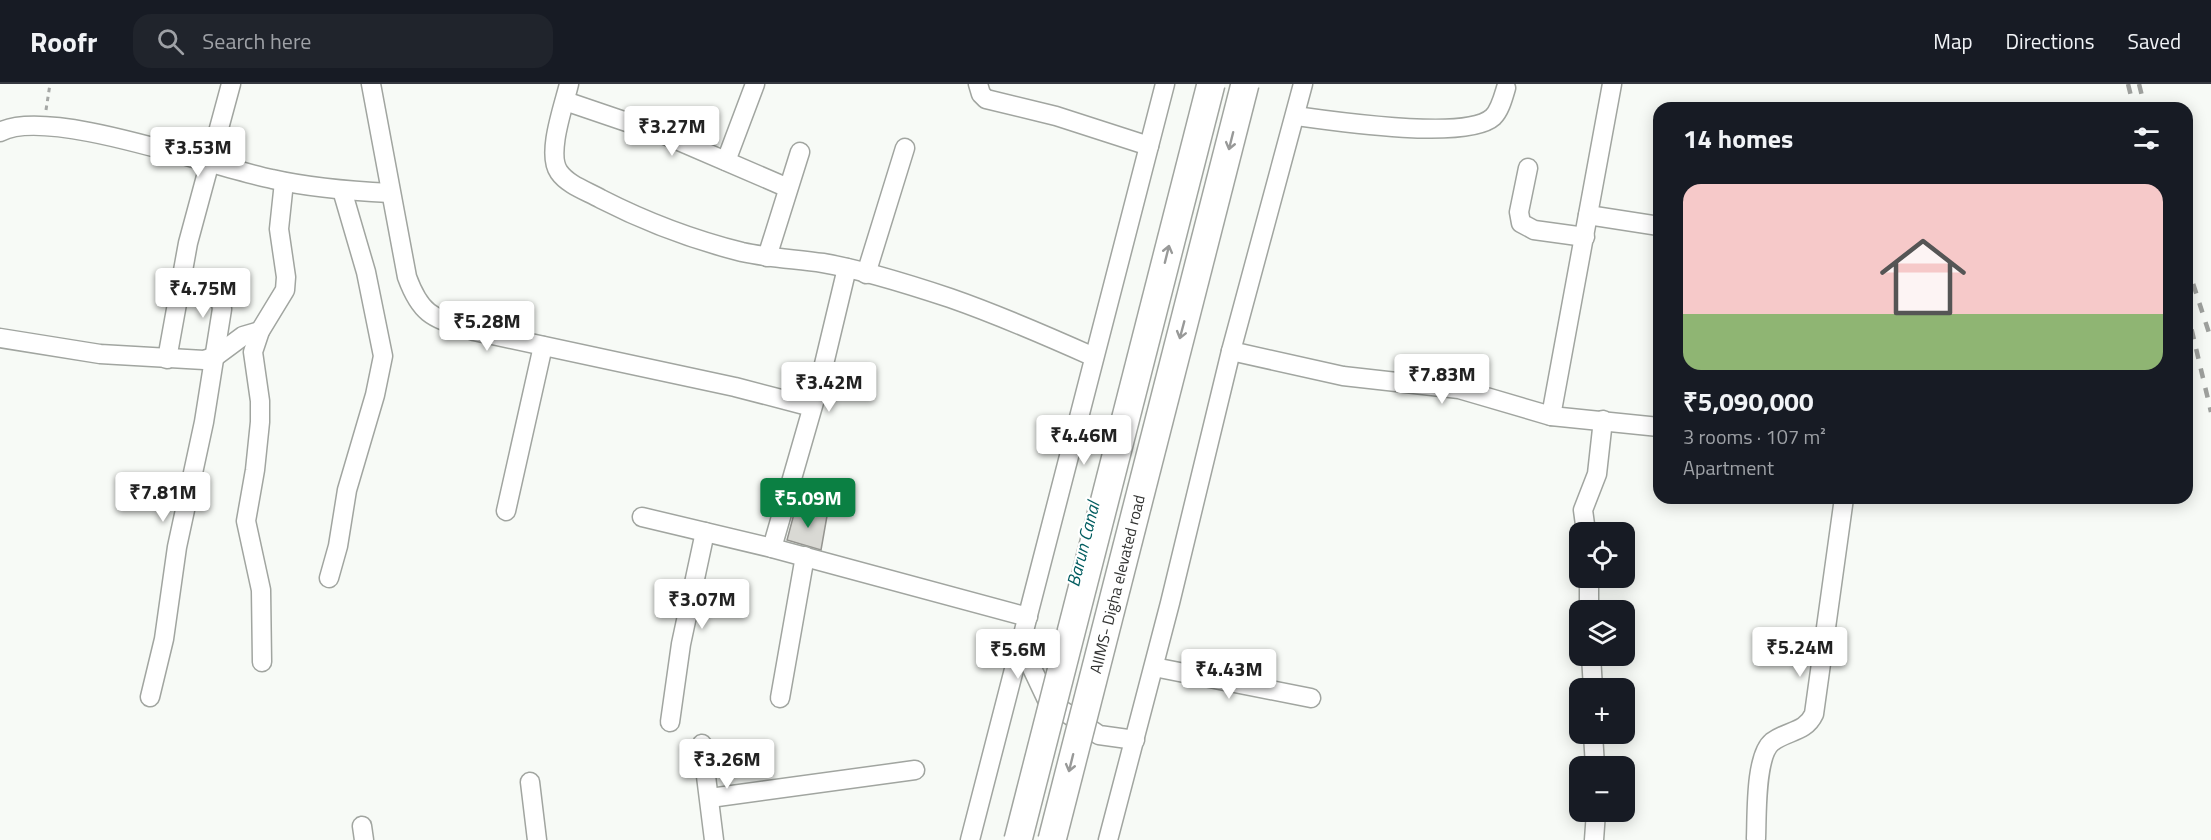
<!DOCTYPE html>
<html lang="en">
<head>
<meta charset="utf-8">
<style>
	body { margin:0; font-family:"Titillium Web",sans-serif; background:#20242c; color:#f1f3f6; height:100vh; display:flex; flex-direction:column; font-size:22px; white-space:nowrap }
	* { box-sizing:border-box; margin:0 }
	p { font-size:20px; color:#9ea1a6 }
	.icon { flex:none; width:33px; height:33px; fill:none; stroke:currentColor; stroke-width:2; stroke-linecap:round; stroke-linejoin:round }
	.map { position:relative; flex:1; overflow:hidden }
	.details { position:absolute; left:1653px; top:18px; width:540px; height:402px; display:flex; flex-direction:column; background:#171b24; border-radius:18px; box-shadow:0 3px 15px #0003 }
	.details>* { flex:none }
	.controls { position:absolute; left:1569px; top:438px; display:grid; gap:12px }
	.controls a { display:grid; place-items:center; width:66px; height:66px; border-radius:12px; background:#171b24; box-shadow:0 3px 15px #0003; font-size:30px }
	.price { position:absolute; translate:-50% -51px; padding:0 14px; border-radius:6px; background:#fff; color:#222; font-size:20px; line-height:39px; filter:drop-shadow(0 2px 3px #0008) }
	.price::after { content:''; position:absolute; left:50%; top:36px; width:18px; height:14px; margin-left:-9px; background:inherit; clip-path:polygon(0 0,100% 0,50% 100%) }
	.price.on { background:#0b8043; color:#fff }
	ul { padding:0; list-style:none }
	li { display:grid; align-content:center; gap:12px; height:318px; padding:0 30px }
	li span { display:grid; place-items:center; height:186px; border-radius:18px; color:#555 }
	li>.icon { margin-inline-start:auto }
	span .icon { width:108px; height:108px; fill:#fffc; stroke-width:1 }
	li b { font-size:26px }
	h2 { display:flex; justify-content:space-between; align-items:center; height:72px; padding:0 30px; font-size:26px }
	header { display:flex; align-items:center; gap:36px; box-sizing:border-box; height:84px; padding:0 30px; background:#171b24; border-bottom:2px solid #363941 }
	header strong { font-size:28px }
	nav { display:flex; gap:33px; margin-inline-start:auto; font-size:21px }
	.search { width:420px; height:54px; background:#20242c; display:flex; align-items:center; gap:15px; box-sizing:border-box; padding:0 21px; border-radius:18px; color:#9ea1a6; font-size:22px }
	.map>svg:first-child { display:block }
	.building { fill:#d9d9d4; stroke:#959590; stroke-width:1.5 }
	.lines { fill:none; stroke-linecap:round; stroke-linejoin:round }
	.minor-casing { stroke:#a1a5a0; stroke-width:21 }
	.path { stroke:#a6a8a6; stroke-width:3; stroke-dasharray:4.5 4.5; stroke-linecap:butt }
	.minor { stroke:#fff; stroke-width:18 }
	.rail { stroke:#9ea09d; stroke-width:4.5; stroke-dasharray:10 10; stroke-linecap:butt }
	.highway-bridge-casing { stroke:#a1a5a0; stroke-width:30; stroke-linecap:butt }
	.highway-bridge { stroke:#fff; stroke-width:27 }
	.oneway { stroke:#989998 }
	.labels { text-anchor:middle; dominant-baseline:central; stroke-width:4.5; stroke-linejoin:round; paint-order:stroke }
	.street-label { font-size:16px; fill:#323332; stroke:#fff }
	.water-label { font-size:18px; font-style:italic; fill:#025d60; stroke:#fff }
</style>
</head>
<body>
<header>
<strong>Roofr</strong>
<div class="search"><svg class="icon" aria-label="search" viewBox="0 0 24 24"><circle cx="10" cy="10" r="6"/><path d="M15 15l6 6"/></svg>Search here</div>
<nav><a>Map</a><a>Directions</a><a>Saved</a></nav>
</header>
<div class="map">
<svg width="2211" height="756" viewBox="0 0 2211 756">
	<rect width="100%" height="100%" fill="#f7faf6"/>
	<path class="building" d="M795 426 827 432 821 466 787 456Z"/>
	<g class="lines">
		<g class="minor-casing">
			<g id="minor">
				<path d="M371 0 407 193C422 234 435 234 474 247L735 303 812 323"/>
				<path d="M569 0C564 21 546 70 559 88 568 101 587 107 601 115 644 137 694 156 742 168 769 174 796 175 823 179 864 186 911 201 950 214 999 231 1047 252 1094 273"/>
				<path d="M978 0 981 10 986 15 1056 32 1149 62"/>
				<path d="M565 17 665 51 788 104"/>
				<path d="M1296 32C1332 37 1467 57 1493 33 1500 26 1503 14 1506 4"/>
				<path d="M0 48C48 22 215 84 272 95 311 104 350 107 390 109"/>
				<path d="M726 77 755 0"/>
				<path d="M1528 84 1519 128 1521 139 1534 146 1585 153"/>
				<path d="M1588 131 1659 142"/>
				<path d="M767 173 800 68"/>
				<path d="M866 190 905 64"/>
				<path d="M0 254 100 270 204 276 216 272 243 252 260 247"/>
				<path d="M1231 267 1343 292 1459 305 1551 332 1659 343"/>
				<path d="M167 275 188 159 231 0"/>
				<path d="M1551 332 1612 0"/>
				<path d="M506 427 543 262"/>
				<path d="M642 433 772 464 1028 533"/>
				<path d="M1586 448 1583 426 1597 390 1603 336"/>
				<path d="M772 464 819 301 847 184"/>
				<path d="M329 494 338 462 347 406 375 311 383 272 366 188 342 106"/>
				<path d="M1589 494V526"/>
				<path d="M1021 561 1047 616 1099 651 1135 656"/>
				<path d="M1591 572 1593 604"/>
				<path d="M262 578 261 506 246 437 255 386 260 338V317L253 268 260 247 285 206 286 193 279 145 284 98"/>
				<path d="M1154 583 1311 614"/>
				<path d="M150 613 164 555 177 463 204 338 222 225 220 214 215 212 179 206"/>
				<path d="M780 614 805 472"/>
				<path d="M670 638 681 560 705 448"/>
				<path d="M1593 650 1595 682"/>
				<path d="M702 660 714 756"/>
				<path d="M530 698 537 756"/>
				<path d="M710 714 915 686"/>
				<path d="M362 742 364 756"/>
				<path d="M1756 754C1757 731 1755 672 1772 658 1788 646 1805 649 1814 630L1844 414"/>
				<path d="M970 756 1165 0"/>
				<path d="M1108 756 1170 519 1231 267 1303 0"/>
				<path d="M1594 756 1596 728"/>
			</g>
		</g>
		<path class="path" d="M46 26 50 0"/>
		<use href="#minor" class="minor"/>
		<g class="rail">
			<path d="M2128 0 2134 24"/>
			<path d="M2139 0 2145 24"/>
			<path d="M2187 181 2211 255"/>
			<path d="M2187 226 2211 328"/>
		</g>
		<g class="highway-bridge-casing">
			<g id="highway-bridge">
				<path d="M1018 756 1211 0"/>
				<path d="M1052 756 1245 0"/>
			</g>
		</g>
		<use href="#highway-bridge" class="highway-bridge"/>
	</g>
	<defs><path id="oneway-shaft" d="M-6 0H5M1.5-3L5.5 0L1.5 3" fill="none" stroke-width="1.6" stroke-linecap="round" stroke-linejoin="round" transform="scale(1.5)"/></defs>
	<g class="oneway">
		<use href="#oneway-shaft" transform="translate(1231 57) rotate(104)"/>
		<use href="#oneway-shaft" transform="translate(1167 170) rotate(-76)"/>
		<use href="#oneway-shaft" transform="translate(1182 246) rotate(105)"/>
		<use href="#oneway-shaft" transform="translate(1071 679) rotate(104)"/>
	</g>
	<g class="labels">
		<g class="street-label">
			<text transform="translate(1117 500) rotate(-76)">AIIMS- Digha elevated road</text>
		</g>
		<g class="water-label">
			<text transform="translate(1083 460) rotate(-76)">Barun Canal</text>
		</g>
	</g>
</svg>
<div class="controls">
<a><svg class="icon" aria-label="locate" viewBox="0 0 24 24"><circle cx="12" cy="12" r="6"/><path d="M12 2v4M12 18v4M2 12h4M18 12h4"/></svg></a>
<a><svg class="icon" aria-label="layers" viewBox="0 0 24 24"><path d="M12 4l9 5-9 5-9-5zM3 14l9 5 9-5"/></svg></a>
<a>+</a>
<a>−</a>
</div>
<b class="price" style="left:672px;top:73px">₹3.27M</b>
<b class="price" style="left:198px;top:94px">₹3.53M</b>
<b class="price" style="left:203px;top:235px">₹4.75M</b>
<b class="price" style="left:487px;top:268px">₹5.28M</b>
<b class="price" style="left:1442px;top:321px">₹7.83M</b>
<b class="price" style="left:829px;top:329px">₹3.42M</b>
<b class="price" style="left:1084px;top:382px">₹4.46M</b>
<b class="price" style="left:163px;top:439px">₹7.81M</b>
<b class="price on" style="left:808px;top:445px">₹5.09M</b>
<b class="price" style="left:702px;top:546px">₹3.07M</b>
<b class="price" style="left:1800px;top:594px">₹5.24M</b>
<b class="price" style="left:1018px;top:596px">₹5.6M</b>
<b class="price" style="left:1229px;top:616px">₹4.43M</b>
<b class="price" style="left:727px;top:706px">₹3.26M</b>
<section class="details">
<h2>14 homes<svg class="icon" aria-label="filters" viewBox="0 0 24 24"><path d="M4 7h16M4 17h16"/><circle cx="9" cy="7" r="2"/><circle cx="15" cy="17" r="2"/></svg></h2>
<ul>
<li><span style="background:linear-gradient(#f6c9c9 70%,#8fb573 0)"><svg class="icon" aria-label="home" viewBox="0 0 24 24"><path d="M3 11l9-7 9 7M6 9v11h12V9"/></svg></span><div><b>₹5,090,000</b><p>3 rooms · 107 m²</p><p>Apartment</p></div></li>
</ul>
</section>
</div>
</body>
</html>
